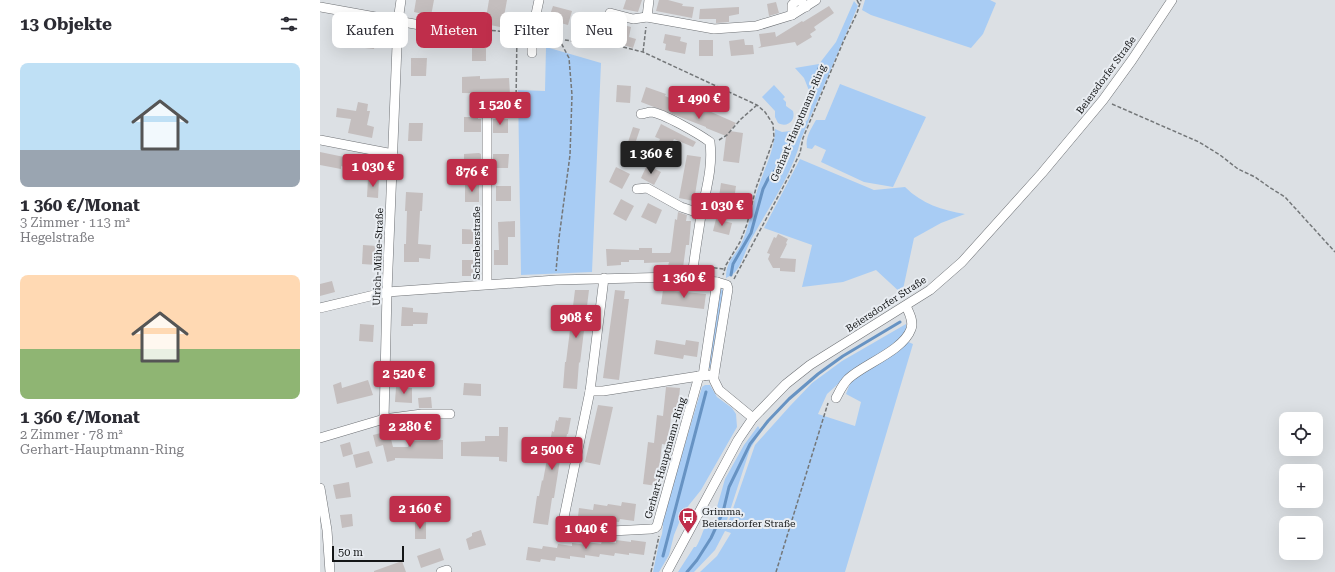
<!DOCTYPE html>
<html lang="de">
<head>
<meta charset="utf-8">
<style>
	body { margin:0; font-family:"Roboto Serif",serif; background:#f2f2f3; color:#2b2b33; height:100vh; display:flex; flex-direction:column; font-size:15px; white-space:nowrap }
	* { box-sizing:border-box; margin:0 }
	p { font-size:13px; color:#7c7c81 }
	.icon { flex:none; width:22px; height:22px; fill:none; stroke:currentColor; stroke-width:2; stroke-linecap:round; stroke-linejoin:round }
	.map { position:relative; flex:1; overflow:hidden }
	.side { display:flex; flex-direction:column; background:#fff; width:320px }
	.side>* { flex:none }
	.top-card { position:absolute; left:12px; top:12px; width:380px; height:36px; display:flex; gap:8px }
	.buttons { position:absolute; left:959px; top:412px; display:grid; gap:8px }
	.buttons a { display:grid; place-items:center; width:44px; height:44px; border-radius:8px; background:#fff; box-shadow:0 4px 16px #0002; font-size:20px }
	.scale { position:absolute; left:12px; bottom:10px; width:72px; box-sizing:border-box; padding-left:4px; border:2px solid #141617; border-top:0; font-size:11px; line-height:14px; white-space:nowrap; color:#141617; -webkit-text-stroke:3px #e9edf2; paint-order:stroke }
	.price { position:absolute; translate:-50% -34px; padding:0 9px; border-radius:4px; background:#bf2e4b; color:#fff; font-size:13px; line-height:26px; filter:drop-shadow(0 1px 2px #0008) }
	.price::after { content:''; position:absolute; left:50%; top:24px; width:12px; height:9px; margin-left:-6px; background:inherit; clip-path:polygon(0 0,100% 0,50% 100%) }
	.price.active { background:#222; color:#fff }
	ul { padding:0; list-style:none }
	li { display:grid; align-content:center; gap:8px; height:212px; padding:0 20px }
	li span { display:grid; place-items:center; height:124px; border-radius:8px; color:#555 }
	li>.icon { margin-inline-start:auto }
	span .icon { width:72px; height:72px; fill:#fffc; stroke-width:1 }
	li b { font-size:17px }
	h2 { display:flex; justify-content:space-between; align-items:center; height:48px; padding:0 20px; font-size:17px }
	.tag { padding:0 14px; border-radius:8px; background:#fff; box-shadow:0 4px 16px #0002; font-size:14px; line-height:36px }
	.tag.active { background:#bf2e4b; color:#fff }
	main { display:flex; flex:1; min-height:0 }
	.map>svg:first-child { display:block }
	.green { fill:#a8ccf4 }
	.lines { fill:none; stroke-linecap:round; stroke-linejoin:round }
	.stream { stroke:#6793c3; stroke-width:3 }
	.building { fill:#c4bebe }
	.minor-casing { stroke:#6e7175; stroke-width:10 }
	.path { stroke:#747779; stroke-width:1.5; stroke-dasharray:4 2; stroke-linecap:butt }
	.minor { stroke:#fff; stroke-width:9 }
	.labels { text-anchor:middle; dominant-baseline:central; stroke-width:4; stroke-linejoin:round; paint-order:stroke }
	.street-label { font-size:10px; fill:#141617; stroke:#e9edf2 }
	.poi-label { font-size:10px; fill:#141617; stroke:#e9edf2; text-anchor:start }
</style>
</head>
<body>
<main>
<section class="side">
<h2>13 Objekte<svg class="icon" aria-label="filters" viewBox="0 0 24 24"><path d="M4 7h16M4 17h16"/><circle cx="9" cy="7" r="2"/><circle cx="15" cy="17" r="2"/></svg></h2>
<ul>
<li><span style="background:linear-gradient(#bfe0f5 70%,#9aa5b1 0)"><svg class="icon" aria-label="home" viewBox="0 0 24 24"><path d="M3 11l9-7 9 7M6 9v11h12V9"/></svg></span><div><b>1 360 €/Monat</b><p>3 Zimmer · 113 m²</p><p>Hegelstraße</p></div></li>
<li><span style="background:linear-gradient(#ffd9b3 60%,#8fb573 0)"><svg class="icon" aria-label="home" viewBox="0 0 24 24"><path d="M3 11l9-7 9 7M6 9v11h12V9"/></svg></span><div><b>1 360 €/Monat</b><p>2 Zimmer · 78 m²</p><p>Gerhart-Hauptmann-Ring</p></div></li>
</ul>
</section>
<div class="map">
<svg width="1015" height="572" viewBox="0 0 1015 572">
	<rect width="100%" height="100%" fill="#dce0e4"/>
	<g class="green">
		<path d="M545 0H670L676 3 663 34 651 48 551 15 542 10Z"/>
		<path d="M534 1 538 6 481 139C472 175 450 205 432 238 426 248 423 262 416 271 414 274 410 276 406 278 406 260 415 257 422 242 430 225 432 206 438 188 444 169 455 150 455 129L462 132 479 130 488 119 491 108 490 93 484 78 475 68 499 64 516 42Z"/>
		<path d="M226 47 281 63 272 272 201 275 198 90 225 91Z"/>
		<path d="M520 84 606 117 573 187 544 182 501 162 506 150 495 145 492 149 487 148C485 137 491 129 496 120H505Z"/>
		<path d="M454 85 465 97 463 99 466 102V106L473 111C476 121 467 128 458 123L455 117V111L442 97Z"/>
		<path d="M480 159 554 190 585 187C602 204 622 210 645 214L621 223 594 238 582 294 556 270 523 282 482 287 492 245 444 228Z"/>
		<path d="M400 287 404 292 390 368 388 369Z"/>
		<path d="M586 324V331L582 338 529 374 507 394 498 414 535 426 541 402 526 394 531 381 586 341 593 344 525 572H380L397 556 411 533 405 531 395 550 374 572H358L374 547H376C381 539 383 530 387 522L395 523 401 511 397 507 405 479 424 445 438 426 441 431 430 449 406 523V529L435 445 470 406 492 383 522 361Z"/>
		<path d="M385 385H390L397 397 412 408 416 414 417 427 381 490 365 510 361 518 354 535 349 555 339 572H333L339 543 342 534 343 526 341 521 345 511 382 387Z"/>
	</g>
	<g class="lines">
		<g class="stream">
			<path d="M411 275 413 264 431 233 443 189 448 179 458 167 468 150 487 110 499 68"/>
			<path d="M343 556 386 392"/>
			<path d="M367 572 377 560 391 538 403 512 409 487 430 444 448 421 469 399 498 374 523 356 580 322"/>
		</g>
	</g>
	<g class="building">
		<path d="M96 0H114L111 16 94 12Z"/>
		<path d="M169 0H187L183 22 181 21 180 27 165 24Z"/>
		<path d="M306 0H322L318 12 303 9Z"/>
		<path d="M339 0H348L363 4 362 6 374 7 372 18 336 11Z"/>
		<path d="M456 2 459 13 449 16 447 4Z"/>
		<path d="M233 6 252 11 248 25 237 22 234 34 224 32Z"/>
		<path d="M509 6 514 13 494 27 496 30 490 34 492 37 477 46 475 42 438 48 441 46 439 34 455 32 456 37 482 21 483 22Z"/>
		<path d="M419 7V14L409 16V22L396 23V19H379L380 9Z"/>
		<path d="M293 22 311 27 309 37 316 39 313 48 291 41 293 32 290 31Z"/>
		<path d="M38 30 56 33 54 49 36 47Z"/>
		<path d="M345 34 361 37 360 41 367 43 365 54 345 50 346 44 343 43Z"/>
		<path d="M424 39 425 45H433L434 54 411 56 409 41Z"/>
		<rect x="379" y="40" width="14" height="16"/>
		<rect x="152" y="48" width="14" height="13"/>
		<path d="M91 58H107L106 76H91Z"/>
		<path d="M160 76V79L189 78 190 94 142 93V77Z"/>
		<path d="M297 85 311 86 310 103 296 102Z"/>
		<path d="M326 87 346 94 345 96 367 105 370 98 382 102 380 107 416 123 410 131 423 133 419 163 403 161 406 136 386 128V127L321 102Z"/>
		<path d="M38 102 48 104 47 111H50L47 125 54 127 52 138 28 133 31 119 16 117 17 108 36 111Z"/>
		<path d="M144 117H158V119H161V132H144Z"/>
		<rect x="173" y="119" width="15" height="14"/>
		<path d="M89 123H103L102 141H88Z"/>
		<path d="M341 124 376 142 373 147 354 139 350 147 339 141 340 139 335 137Z"/>
		<path d="M313 127 320 129 315 144 308 142Z"/>
		<path d="M0 152 29 158 27 168 21 166V169L0 165Z"/>
		<path d="M159 153 161 154V168L144 169V154Z"/>
		<path d="M173 154H189L188 168H173Z"/>
		<path d="M367 155 381 157 374 201 359 198Z"/>
		<path d="M327 165 341 172 334 185 321 178Z"/>
		<path d="M296 167 310 174 302 189 289 182Z"/>
		<path d="M48 178 59 179 58 198 47 197Z"/>
		<path d="M401 183 416 186 414 200 399 197Z"/>
		<rect x="145" y="184" width="14" height="18"/>
		<rect x="176" y="186" width="15" height="15"/>
		<path d="M86 192 103 193 102 211H100L98 244 111 245 110 259 99 258V262H84V244H86L87 211H85Z"/>
		<path d="M301 199 314 206 306 221 293 214Z"/>
		<path d="M328 203 342 210 336 224 321 217Z"/>
		<path d="M358 212 367 215 366 221H371L369 245H366L363 268 348 266 349 262 324 263V260H309V262H301V265L287 266 286 249 319 250V248H332V253H350L351 251 355 219 357 220Z"/>
		<path d="M396 219 412 223 409 235 393 231Z"/>
		<path d="M195 221V237H188V265H174V250H179L178 222Z"/>
		<path d="M142 229 158 230V244H142Z"/>
		<path d="M458 234 468 239 466 243 467 244 460 258 476 259 475 272 460 271V268H453L448 259 450 254 447 253 454 237 456 238Z"/>
		<path d="M43 245 57 246 56 265 42 264Z"/>
		<path d="M142 260H158L159 276H142Z"/>
		<path d="M12 281 15 292 0 296V284Z"/>
		<path d="M255 290H269L260 363 259 362 257 389 243 388 245 362H246Z"/>
		<path d="M295 290 305 291 304 299H309L299 380 283 378Z"/>
		<path d="M343 290 386 294 384 309 341 304Z"/>
		<path d="M82 307 93 308V312L108 313 107 324H93V326H81Z"/>
		<path d="M40 324 54 325 53 342 39 341Z"/>
		<path d="M336 340 365 345 366 340 379 342 377 357 364 355 363 359 334 354Z"/>
		<path d="M48 380 53 395 17 404 13 385 21 382 22 388Z"/>
		<path d="M144 383 161 384V396L143 395Z"/>
		<path d="M76 387 92 388V403L75 402Z"/>
		<path d="M346 387 360 388 357 417H351L348 445 342 444 337 486 323 484 328 442 334 443 337 415 343 416Z"/>
		<path d="M111 397 112 408H99L98 398Z"/>
		<path d="M278 405 293 407 280 465 265 462Z"/>
		<path d="M239 417 251 418 248 434H247L242 461 240 460 234 498H232L228 525 213 523 217 496H219L222 480 223 481 232 431 234 432 236 420 238 421Z"/>
		<path d="M179 427H188L187 462 179 461V457L141 456V442L165 441V436H179Z"/>
		<path d="M69 431 73 447H88V441L123 440V459L75 458V460L67 462 63 445 56 447 53 435Z"/>
		<path d="M30 442 33 454 23 457 20 445Z"/>
		<path d="M49 451 53 463 36 468 33 455Z"/>
		<path d="M29 482 31 497 16 499 13 485Z"/>
		<path d="M302 502 316 504 314 521 300 519 299 522 286 521 285 523 272 521 271 526 257 525 259 508 273 510 274 504 287 506 288 504 301 506Z"/>
		<path d="M32 514 33 526 22 528 20 515Z"/>
		<rect x="95" y="522" width="11" height="17"/>
		<path d="M161 530 166 545 149 550 146 539 152 536V533Z"/>
		<path d="M296 540 311 542V540L326 542 324 555 309 553V555L295 553 294 556 280 554 279 557 265 555V558L250 556V559L236 557 235 561 221 559 220 562 206 560 208 547 222 549 223 546 237 548 238 544 252 546V543L267 545V542L281 544 282 541 296 543Z"/>
		<path d="M120 548 124 560 101 568 97 556Z"/>
		<path d="M82 561 86 572H54V571Z"/>
	</g>
	<g class="lines">
		<g class="minor-casing">
			<g id="minor">
				<path d="M329 0 327 17 394 29 436 26 472 15 496 0"/>
				<path d="M0 7 133 31"/>
				<path d="M290 13 313 19 327 17"/>
				<path d="M472 15V5L476 1H481L486 7"/>
				<path d="M212 53V33L219 0"/>
				<path d="M321 114C324 114 328 112 331 112 343 113 379 134 390 142 393 168 386 189 381 215 378 236 374 257 372 279"/>
				<path d="M0 140 73 154"/>
				<path d="M317 189 327 188 361 207 382 214"/>
				<path d="M167 284V105"/>
				<path d="M0 308 67 292 236 280 355 277 397 282 407 285 408 289 394 375 379 376 337 526 335 528 331 529 251 533 244 530 243 522 270 391 284 278"/>
				<path d="M394 375V380L399 390 433 418"/>
				<path d="M383 376 397 282"/>
				<path d="M270 391H283L379 376"/>
				<path d="M516 398C520 391 522 385 528 379 544 364 583 351 591 329 594 321 589 313 586 306"/>
				<path d="M64 419 67 292 78 21 81 0"/>
				<path d="M0 438 64 419 102 414H130"/>
				<path d="M0 488 7 530 10 572"/>
				<path d="M121 572 127 570"/>
				<path d="M347 572 418 440 433 418 466 384 490 365 610 290 642 262 722 173 783 100 812 60 852 0"/>
			</g>
		</g>
		<g class="path">
			<path d="M537 0 539 4"/>
			<path d="M142 27 186 32H204"/>
			<path d="M221 35 239 39 249 58 252 95 250 155 239 238 236 271"/>
			<path d="M239 39 282 46 287 43 323 52 437 105 445 112 453 124 454 138 436 188 427 224 420 242 406 265 403 275"/>
			<path d="M323 52 326 27"/>
			<path d="M176 104H196V103L197 32"/>
			<path d="M792 104 879 142 900 155 918 169 935 177 949 187 965 197 1015 252"/>
			<path d="M399 140 407 135 421 119 437 105"/>
			<path d="M382 269 387 267 404 269"/>
			<path d="M414 279 469 176 480 153 483 138 524 40 537 13 541 0"/>
			<path d="M331 572 339 536"/>
			<path d="M456 572 508 403"/>
		</g>
		<use href="#minor" class="minor"/>
	</g>
	<defs>
		<g id="bus-pin" transform="scale(1)"><path d="M0 17L-7.5 6A9.5 9.5 0 1 1 7.5 6Z" fill="#bf2e4b" stroke="#e9edf2"/><path d="M-5-6H5V4H4V6H2V4H-2V6H-4V4H-5ZM-3.5-4V0h7V-4ZM-3.5 1.2v1.5H-2V1.2ZM2 1.2v1.5H3.5V1.2Z" fill="#fff"/></g>
	</defs>
	<g fill-rule="evenodd">
		<use href="#bus-pin" x="368" y="517"/>
	</g>
	<g class="labels">
		<g class="street-label">
			<text transform="translate(786 75) rotate(-54)">Beiersdorfer Straße</text>
			<text transform="translate(478 123) rotate(-67)">Gerhart-Hauptmann-Ring</text>
			<text transform="translate(156 243) rotate(-90)">Schreberstraße</text>
			<text transform="translate(58 257) rotate(-88)">Ulrich-Mühe-Straße</text>
			<text transform="translate(566 304) rotate(-33)">Beiersdorfer Straße</text>
			<text transform="translate(345 458) rotate(-74)">Gerhart-Hauptmann-Ring</text>
		</g>
		<g class="poi-label">
			<text x="382" y="511">Grimma,<tspan x="382" dy="12">Beiersdorfer Straße</tspan></text>
		</g>
	</g>
</svg>
<div class="buttons">
<a><svg class="icon" aria-label="locate" viewBox="0 0 24 24"><circle cx="12" cy="12" r="6"/><path d="M12 2v4M12 18v4M2 12h4M18 12h4"/></svg></a>
<a>+</a>
<a>−</a>
</div>
<div class="scale">50 m</div>
<b class="price" style="left:379px;top:120px">1 490 €</b>
<b class="price" style="left:180px;top:126px">1 520 €</b>
<b class="price active" style="left:331px;top:175px">1 360 €</b>
<b class="price" style="left:53px;top:188px">1 030 €</b>
<b class="price" style="left:152px;top:193px">876 €</b>
<b class="price" style="left:402px;top:227px">1 030 €</b>
<b class="price" style="left:364px;top:299px">1 360 €</b>
<b class="price" style="left:256px;top:339px">908 €</b>
<b class="price" style="left:84px;top:395px">2 520 €</b>
<b class="price" style="left:90px;top:448px">2 280 €</b>
<b class="price" style="left:232px;top:471px">2 500 €</b>
<b class="price" style="left:100px;top:530px">2 160 €</b>
<b class="price" style="left:266px;top:550px">1 040 €</b>
<div class="top-card">
<a class="tag">Kaufen</a>
<a class="tag active">Mieten</a>
<a class="tag">Filter</a>
<a class="tag">Neu</a>
</div>
</div>
</main>
</body>
</html>
